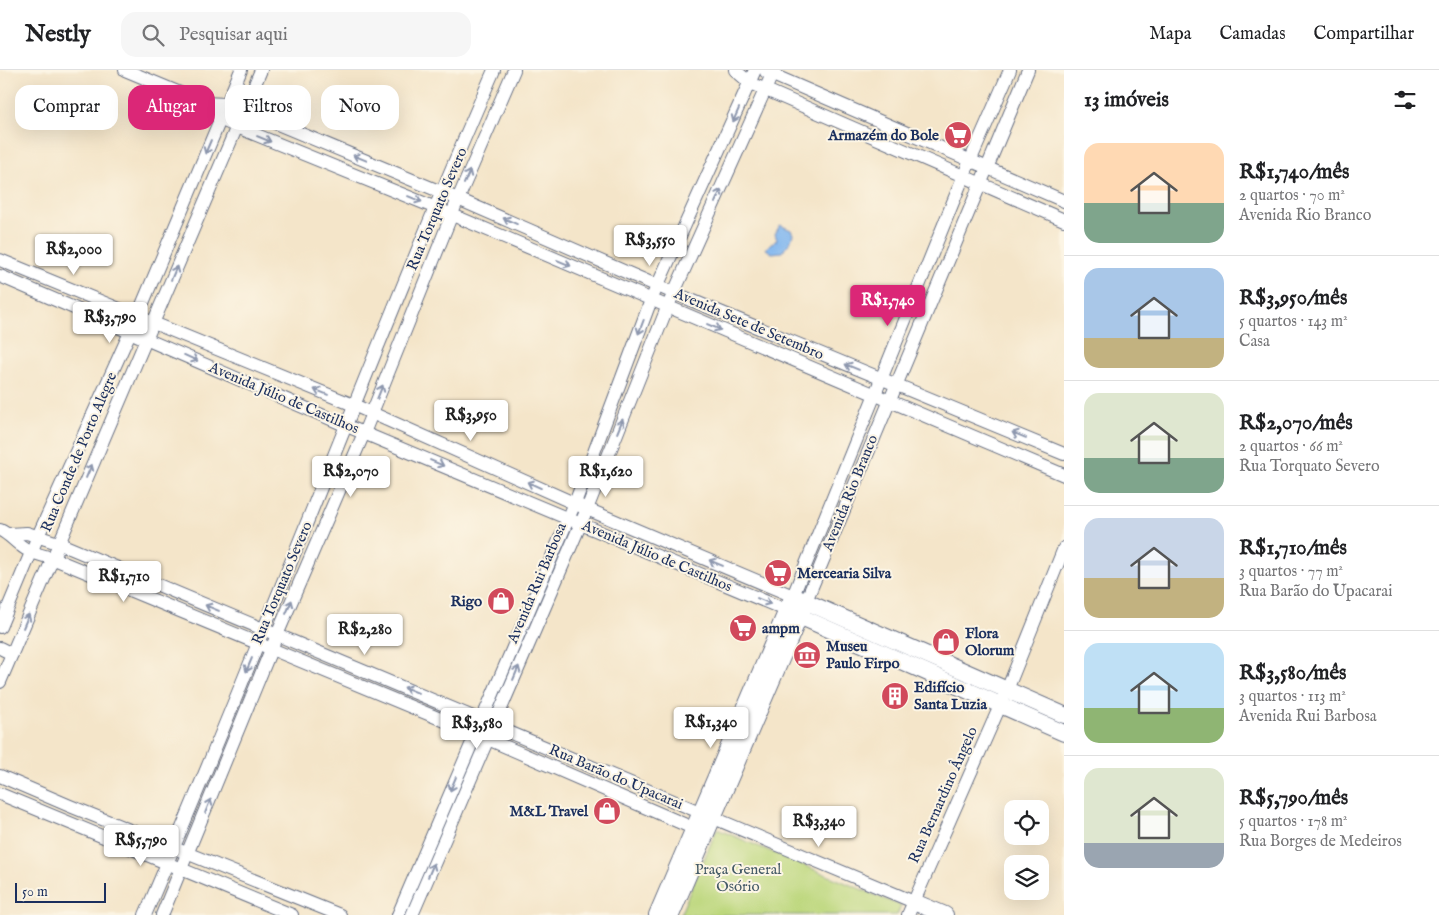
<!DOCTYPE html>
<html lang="pt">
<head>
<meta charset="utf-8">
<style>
	body { margin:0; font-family:"IM FELL English",serif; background:#f6f6f6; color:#202124; height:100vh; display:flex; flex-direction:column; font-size:19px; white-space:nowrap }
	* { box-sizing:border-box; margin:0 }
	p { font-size:16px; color:#757577 }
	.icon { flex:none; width:28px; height:28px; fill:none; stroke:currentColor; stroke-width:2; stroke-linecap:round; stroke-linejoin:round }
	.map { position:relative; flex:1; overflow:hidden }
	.drawer { display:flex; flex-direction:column; background:#fff; width:375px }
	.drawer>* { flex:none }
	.banner { position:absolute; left:15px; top:15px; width:475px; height:45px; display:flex; gap:10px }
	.fabs { position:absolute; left:1004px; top:730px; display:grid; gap:10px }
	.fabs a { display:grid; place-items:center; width:45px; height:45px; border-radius:10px; background:#fff; box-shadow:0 5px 20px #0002; font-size:25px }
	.scale { position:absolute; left:15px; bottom:12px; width:91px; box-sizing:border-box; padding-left:5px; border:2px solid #1b2f5e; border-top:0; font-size:14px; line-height:18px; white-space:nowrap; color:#1b2f5e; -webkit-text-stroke:4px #fcf5e5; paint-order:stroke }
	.price { position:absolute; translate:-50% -42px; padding:0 11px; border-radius:5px; background:#fff; color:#222; font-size:16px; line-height:32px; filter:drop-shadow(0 1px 2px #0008) }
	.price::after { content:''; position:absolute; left:50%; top:30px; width:15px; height:11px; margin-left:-8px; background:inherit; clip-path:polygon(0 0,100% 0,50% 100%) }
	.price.selected { background:#db2777; color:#fff }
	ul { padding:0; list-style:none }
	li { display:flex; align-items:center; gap:15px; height:125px; padding:0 20px }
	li+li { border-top:1px solid #e0e0e0 }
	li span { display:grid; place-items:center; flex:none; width:140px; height:100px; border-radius:15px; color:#555 }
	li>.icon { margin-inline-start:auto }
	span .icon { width:60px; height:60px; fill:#fffc; stroke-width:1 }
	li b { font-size:21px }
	h2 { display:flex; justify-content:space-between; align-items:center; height:60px; padding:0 20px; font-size:21px }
	.tag { padding:0 18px; border-radius:15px; background:#fff; box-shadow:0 5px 20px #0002; font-size:18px; line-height:45px }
	.tag.selected { background:#db2777; color:#fff }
	header { display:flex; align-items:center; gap:30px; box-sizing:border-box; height:70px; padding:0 25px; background:#fff; border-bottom:1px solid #e0e0e0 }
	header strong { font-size:24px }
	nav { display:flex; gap:28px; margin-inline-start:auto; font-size:18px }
	.search { width:350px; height:45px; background:#f6f6f6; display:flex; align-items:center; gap:12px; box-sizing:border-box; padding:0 18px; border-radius:15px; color:#757577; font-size:19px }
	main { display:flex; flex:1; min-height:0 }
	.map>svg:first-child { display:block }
	.green { fill:#bcd77c; stroke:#6c836d }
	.water { fill:#80b6ef; stroke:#4e72a6 }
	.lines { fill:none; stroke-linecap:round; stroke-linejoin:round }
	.minor-casing { stroke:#676f83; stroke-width:14 }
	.tertiary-casing { stroke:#676f83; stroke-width:18 }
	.minor { stroke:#fff; stroke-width:12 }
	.tertiary { stroke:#fff; stroke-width:16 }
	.oneway { stroke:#8d97ae }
	.labels { text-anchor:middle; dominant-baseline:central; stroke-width:4; stroke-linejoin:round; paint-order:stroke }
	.poi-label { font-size:15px; font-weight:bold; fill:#1b2f5e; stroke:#fcf5e5; text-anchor:start }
	.street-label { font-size:15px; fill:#1b2f5e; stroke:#fcf5e5 }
	.park-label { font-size:15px; fill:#435966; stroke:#fcf5e5 }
</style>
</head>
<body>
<header>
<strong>Nestly</strong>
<div class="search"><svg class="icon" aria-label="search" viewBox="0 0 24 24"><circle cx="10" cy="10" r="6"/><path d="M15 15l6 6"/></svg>Pesquisar aqui</div>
<nav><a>Mapa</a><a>Camadas</a><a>Compartilhar</a></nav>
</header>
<main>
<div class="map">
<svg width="1064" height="845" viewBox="0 0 1064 845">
	<rect width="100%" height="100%" fill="#fcf5e5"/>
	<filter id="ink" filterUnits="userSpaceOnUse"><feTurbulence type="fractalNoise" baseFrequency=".02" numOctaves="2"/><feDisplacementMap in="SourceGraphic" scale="10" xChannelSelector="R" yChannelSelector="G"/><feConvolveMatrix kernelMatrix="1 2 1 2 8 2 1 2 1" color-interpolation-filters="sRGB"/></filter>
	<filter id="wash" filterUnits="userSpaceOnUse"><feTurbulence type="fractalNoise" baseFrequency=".0096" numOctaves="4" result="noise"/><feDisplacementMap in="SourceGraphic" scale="20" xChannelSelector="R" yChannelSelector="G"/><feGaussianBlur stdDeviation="1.12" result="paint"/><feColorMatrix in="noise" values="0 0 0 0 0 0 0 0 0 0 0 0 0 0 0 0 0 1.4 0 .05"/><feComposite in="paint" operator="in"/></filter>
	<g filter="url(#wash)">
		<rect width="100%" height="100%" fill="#f4e5c9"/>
		<path class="green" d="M717 759 901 836 897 845H680Z"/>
		<path class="water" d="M780 155 791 160 793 164 791 171 782 182 772 183 766 179 770 174 777 170 775 164Z"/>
	</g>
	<g filter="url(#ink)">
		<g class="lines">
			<g class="minor-casing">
				<g id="minor">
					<path d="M125 0 204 33 226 34 244 40 458 129 674 223 1064 384"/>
					<path d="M735 0 750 13 1064 150"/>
					<path d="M766 2 1064 131"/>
					<path d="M204 33 220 49 237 57 436 138 1064 405"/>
					<path d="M0 190 356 336 587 439 793 526 964 105 1010 0"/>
					<path d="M0 206 347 356 786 540"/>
					<path d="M0 460C9 464 13 470 20 475 29 483 41 485 52 488L474 663 702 762"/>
					<path d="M9 464 27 463 58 473 914 832"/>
					<path d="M806 531 1028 0"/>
					<path d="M0 557 38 466 137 247 241 0"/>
					<path d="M0 578 12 584"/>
					<path d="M0 612 261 0"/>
					<path d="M0 706 70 736 340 845"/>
					<path d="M0 724 292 845"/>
					<path d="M145 845C266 565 372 279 494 0"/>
					<path d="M162 845 277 565 364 363 458 129 514 0"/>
					<path d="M398 845 575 433 651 230 755 0"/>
					<path d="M412 845 587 439 667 238 774 0"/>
					<path d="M908 845 1007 620 1064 478"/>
				</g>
			</g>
			<g class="tertiary-casing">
				<g id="tertiary">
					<path d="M790 542 1064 663"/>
					<path d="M914 832 945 845"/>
					<path d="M657 845 793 526 1064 645"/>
					<path d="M671 845 806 531"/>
				</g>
			</g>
			<use href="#minor" class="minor"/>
			<use href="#tertiary" class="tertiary"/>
		</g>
		<defs><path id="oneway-shaft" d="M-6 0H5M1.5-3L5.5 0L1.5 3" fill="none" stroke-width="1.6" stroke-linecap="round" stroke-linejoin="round" transform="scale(1.25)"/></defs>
		<g class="oneway">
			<use href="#oneway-shaft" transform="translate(736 45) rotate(114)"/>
			<use href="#oneway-shaft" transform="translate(264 69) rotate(22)"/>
			<use href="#oneway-shaft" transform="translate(208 77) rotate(113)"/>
			<use href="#oneway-shaft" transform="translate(360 88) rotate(-158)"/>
			<use href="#oneway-shaft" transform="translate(467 107) rotate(-66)"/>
			<use href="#oneway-shaft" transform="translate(718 126) rotate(-66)"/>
			<use href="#oneway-shaft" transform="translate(415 129) rotate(22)"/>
			<use href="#oneway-shaft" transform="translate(510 151) rotate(-156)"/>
			<use href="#oneway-shaft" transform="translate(564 193) rotate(23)"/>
			<use href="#oneway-shaft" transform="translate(174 203) rotate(-67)"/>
			<use href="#oneway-shaft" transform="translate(641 257) rotate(111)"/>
			<use href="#oneway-shaft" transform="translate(714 257) rotate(23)"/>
			<use href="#oneway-shaft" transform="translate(191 288) rotate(24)"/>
			<use href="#oneway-shaft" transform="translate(852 297) rotate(-158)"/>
			<use href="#oneway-shaft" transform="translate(321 322) rotate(-158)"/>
			<use href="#oneway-shaft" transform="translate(380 322) rotate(-68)"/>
			<use href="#oneway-shaft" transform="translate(620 356) rotate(-68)"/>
			<use href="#oneway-shaft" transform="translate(1019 365) rotate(-158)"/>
			<use href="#oneway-shaft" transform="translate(437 393) rotate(23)"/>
			<use href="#oneway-shaft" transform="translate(89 401) rotate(-67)"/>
			<use href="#oneway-shaft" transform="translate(534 415) rotate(-156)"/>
			<use href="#oneway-shaft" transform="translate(716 493) rotate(-157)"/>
			<use href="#oneway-shaft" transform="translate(764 531) rotate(23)"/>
			<use href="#oneway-shaft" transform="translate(289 537) rotate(-67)"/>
			<use href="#oneway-shaft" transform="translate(212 538) rotate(-157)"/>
			<use href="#oneway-shaft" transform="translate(26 551) rotate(-67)"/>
			<use href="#oneway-shaft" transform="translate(249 595) rotate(113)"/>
			<use href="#oneway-shaft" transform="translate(516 603) rotate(-67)"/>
			<use href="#oneway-shaft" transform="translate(411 620) rotate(-158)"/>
			<use href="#oneway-shaft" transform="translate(453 714) rotate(113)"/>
			<use href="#oneway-shaft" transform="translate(208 736) rotate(-68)"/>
			<use href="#oneway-shaft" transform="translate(431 800) rotate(-67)"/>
		</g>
	</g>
	<defs>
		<g id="supermarket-disc" transform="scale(1.4375)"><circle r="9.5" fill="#d1495b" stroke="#fcf5e5"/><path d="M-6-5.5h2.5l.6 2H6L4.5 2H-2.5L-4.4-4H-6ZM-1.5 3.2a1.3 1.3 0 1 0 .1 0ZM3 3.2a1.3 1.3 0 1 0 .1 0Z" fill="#fff"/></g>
		<g id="shop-disc" transform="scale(1.4375)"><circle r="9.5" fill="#d1495b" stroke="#fcf5e5"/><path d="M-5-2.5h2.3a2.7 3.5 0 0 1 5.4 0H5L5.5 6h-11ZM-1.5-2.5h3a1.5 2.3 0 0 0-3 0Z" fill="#fff"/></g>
		<g id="museum-disc" transform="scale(1.4375)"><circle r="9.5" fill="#d1495b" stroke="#fcf5e5"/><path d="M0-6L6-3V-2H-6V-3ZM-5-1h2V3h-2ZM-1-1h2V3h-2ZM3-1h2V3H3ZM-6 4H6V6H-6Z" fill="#fff"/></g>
		<g id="building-disc" transform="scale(1.4375)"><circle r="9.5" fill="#d1495b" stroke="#fcf5e5"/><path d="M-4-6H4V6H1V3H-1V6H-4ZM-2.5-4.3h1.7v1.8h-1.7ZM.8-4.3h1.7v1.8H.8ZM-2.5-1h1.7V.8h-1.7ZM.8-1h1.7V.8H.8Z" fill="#fff"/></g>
	</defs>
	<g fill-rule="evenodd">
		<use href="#supermarket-disc" x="958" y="65"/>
		<use href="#supermarket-disc" x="778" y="503"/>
		<use href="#shop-disc" x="501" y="531"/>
		<use href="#supermarket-disc" x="743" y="558"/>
		<use href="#shop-disc" x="946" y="572"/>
		<use href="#museum-disc" x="807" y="585"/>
		<use href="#building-disc" x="895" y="626"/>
		<use href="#shop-disc" x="607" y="741"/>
	</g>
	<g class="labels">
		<g class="poi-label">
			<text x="939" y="65" text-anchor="end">Armazém do Bole</text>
			<text x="797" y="503">Mercearia Silva</text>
			<text x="482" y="531" text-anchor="end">Rigo</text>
			<text x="762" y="558">ampm</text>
			<text x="965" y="563">Flora<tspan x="965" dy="17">Olorum</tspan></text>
			<text x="826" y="576">Museu<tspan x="826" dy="17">Paulo Firpo</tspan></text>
			<text x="914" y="617">Edifício<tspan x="914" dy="17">Santa Luzia</tspan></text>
			<text x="588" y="741" text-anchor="end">M&amp;L Travel</text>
		</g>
		<g class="street-label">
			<text transform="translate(437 139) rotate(-67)">Rua Torquato Severo</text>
			<text transform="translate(749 254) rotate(23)">Avenida Sete de Setembro</text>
			<text transform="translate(284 328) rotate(23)">Avenida Júlio de Castilhos</text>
			<text transform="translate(79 382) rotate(-67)">Rua Conde de Porto Alegre</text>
			<text transform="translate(850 423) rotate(-68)">Avenida Rio Branco</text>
			<text transform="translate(657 486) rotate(23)">Avenida Júlio de Castilhos</text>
			<text transform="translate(282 513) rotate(-67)">Rua Torquato Severo</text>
			<text transform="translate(537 513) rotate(-67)">Avenida Rui Barbosa</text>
			<text transform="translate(616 707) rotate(23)">Rua Barão do Upacarai</text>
			<text transform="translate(943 725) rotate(-66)">Rua Bernardino Ângelo</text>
		</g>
		<g class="park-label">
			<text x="738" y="799">Praça General<tspan x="738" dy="17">Osório</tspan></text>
		</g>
	</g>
</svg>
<div class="fabs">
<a><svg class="icon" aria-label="locate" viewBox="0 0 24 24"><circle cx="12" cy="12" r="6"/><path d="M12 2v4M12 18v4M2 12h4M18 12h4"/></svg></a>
<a><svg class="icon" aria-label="layers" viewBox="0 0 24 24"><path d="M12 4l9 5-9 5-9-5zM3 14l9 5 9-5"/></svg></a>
</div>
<div class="scale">50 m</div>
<b class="price" style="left:650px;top:197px">R$3,550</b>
<b class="price" style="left:74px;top:206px">R$2,000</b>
<b class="price selected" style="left:888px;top:257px">R$1,740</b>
<b class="price" style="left:110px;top:274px">R$3,790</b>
<b class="price" style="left:471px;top:372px">R$3,950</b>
<b class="price" style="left:351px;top:428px">R$2,070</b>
<b class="price" style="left:606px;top:428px">R$1,620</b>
<b class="price" style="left:124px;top:533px">R$1,710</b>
<b class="price" style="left:365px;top:586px">R$2,280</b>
<b class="price" style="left:711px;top:679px">R$1,340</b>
<b class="price" style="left:477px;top:680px">R$3,580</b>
<b class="price" style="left:819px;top:778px">R$3,340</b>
<b class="price" style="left:141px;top:797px">R$5,790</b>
<div class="banner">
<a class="tag">Comprar</a>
<a class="tag selected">Alugar</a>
<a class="tag">Filtros</a>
<a class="tag">Novo</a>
</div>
</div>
<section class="drawer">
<h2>13 imóveis<svg class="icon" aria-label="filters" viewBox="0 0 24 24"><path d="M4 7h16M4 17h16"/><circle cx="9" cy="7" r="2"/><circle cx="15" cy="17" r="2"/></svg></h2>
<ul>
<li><span style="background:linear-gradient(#ffd9b3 60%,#7fa58c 0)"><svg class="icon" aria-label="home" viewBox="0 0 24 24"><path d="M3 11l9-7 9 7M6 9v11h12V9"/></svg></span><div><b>R$1,740/mês</b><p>2 quartos · 70 m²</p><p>Avenida Rio Branco</p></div></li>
<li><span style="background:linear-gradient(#a9c7e8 70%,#c2b280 0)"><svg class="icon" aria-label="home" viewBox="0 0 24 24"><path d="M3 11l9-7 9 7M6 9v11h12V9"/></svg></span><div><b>R$3,950/mês</b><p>5 quartos · 143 m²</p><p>Casa</p></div></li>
<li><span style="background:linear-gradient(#dfe7d0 65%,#7fa58c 0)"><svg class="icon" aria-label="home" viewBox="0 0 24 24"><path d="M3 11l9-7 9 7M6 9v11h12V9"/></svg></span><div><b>R$2,070/mês</b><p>2 quartos · 66 m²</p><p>Rua Torquato Severo</p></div></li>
<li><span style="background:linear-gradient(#c9d6e8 60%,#c2b280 0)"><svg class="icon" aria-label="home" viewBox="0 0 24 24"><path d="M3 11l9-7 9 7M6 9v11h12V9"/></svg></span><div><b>R$1,710/mês</b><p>3 quartos · 77 m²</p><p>Rua Barão do Upacarai</p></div></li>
<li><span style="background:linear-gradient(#bfe0f5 65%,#8fb573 0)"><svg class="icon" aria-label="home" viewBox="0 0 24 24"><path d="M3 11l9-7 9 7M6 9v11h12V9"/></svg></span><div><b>R$3,580/mês</b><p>3 quartos · 113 m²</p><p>Avenida Rui Barbosa</p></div></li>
<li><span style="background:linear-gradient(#dfe7d0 75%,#9aa5b1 0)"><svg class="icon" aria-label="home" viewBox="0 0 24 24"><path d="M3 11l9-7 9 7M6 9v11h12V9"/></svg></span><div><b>R$5,790/mês</b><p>5 quartos · 178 m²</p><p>Rua Borges de Medeiros</p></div></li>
</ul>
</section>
</main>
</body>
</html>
